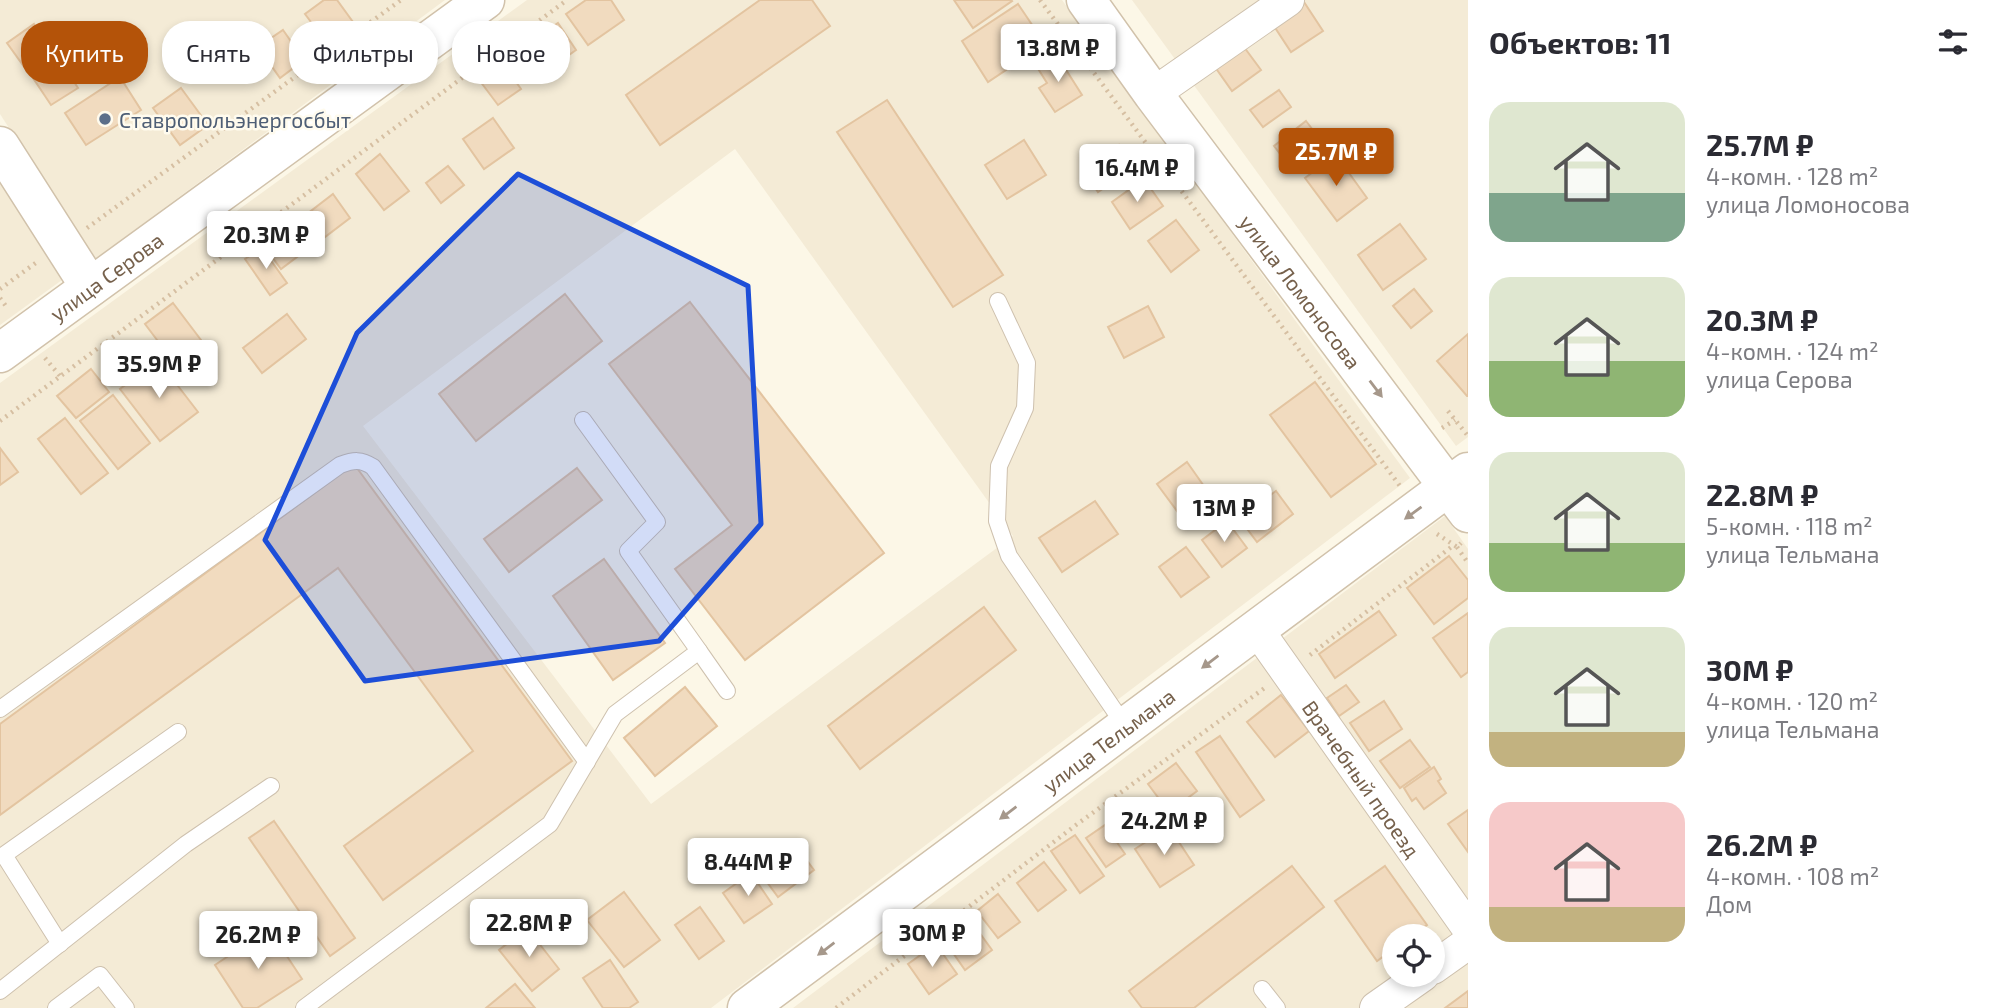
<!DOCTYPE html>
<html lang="ru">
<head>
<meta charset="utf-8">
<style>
	body { margin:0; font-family:"Exo 2",sans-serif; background:#f7f7f7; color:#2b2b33; height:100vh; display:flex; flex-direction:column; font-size:26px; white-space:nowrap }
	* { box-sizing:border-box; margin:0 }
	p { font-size:23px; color:#7c7c81 }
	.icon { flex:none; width:38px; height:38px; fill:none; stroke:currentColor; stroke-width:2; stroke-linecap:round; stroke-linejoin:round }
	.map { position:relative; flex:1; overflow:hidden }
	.sheet { display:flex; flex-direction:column; background:#fff; width:525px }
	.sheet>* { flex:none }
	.banner { position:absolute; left:21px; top:21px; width:665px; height:63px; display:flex; gap:14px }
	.fabs { position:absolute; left:1382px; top:924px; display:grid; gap:14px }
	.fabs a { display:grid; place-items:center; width:63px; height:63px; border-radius:50%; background:#fff; box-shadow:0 4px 10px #0003; font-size:35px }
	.price { position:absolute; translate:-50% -60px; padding:0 16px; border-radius:7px; background:#fff; color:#222; font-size:23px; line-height:46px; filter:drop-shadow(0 2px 4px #0008) }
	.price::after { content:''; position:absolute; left:50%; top:42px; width:21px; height:16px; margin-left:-10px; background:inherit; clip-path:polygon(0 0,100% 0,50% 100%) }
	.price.on { background:#b45309; color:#fff }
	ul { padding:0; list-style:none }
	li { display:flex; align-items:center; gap:21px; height:175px; padding:0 21px }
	li span { display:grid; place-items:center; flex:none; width:196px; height:140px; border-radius:21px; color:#555 }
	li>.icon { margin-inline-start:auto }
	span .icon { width:84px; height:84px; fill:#fffc; stroke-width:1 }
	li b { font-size:30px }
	h2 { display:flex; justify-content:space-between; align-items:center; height:84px; padding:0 21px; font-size:30px }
	.tag { padding:0 24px; border-radius:28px; background:#fff; box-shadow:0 4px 10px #0003; font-size:24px; line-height:63px }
	.tag.on { background:#b45309; color:#fff }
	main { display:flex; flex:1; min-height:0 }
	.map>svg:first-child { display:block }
	.residential { fill:#f4ebd6; fill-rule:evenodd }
	.building { fill:#f1dbbf; stroke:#e3c4a0; stroke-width:2 }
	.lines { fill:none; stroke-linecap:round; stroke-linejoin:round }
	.lane-casing { stroke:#cec1ae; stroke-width:18 }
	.street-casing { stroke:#cec1ae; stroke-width:34 }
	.secondary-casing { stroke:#d1c2ab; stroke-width:41 }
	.path { stroke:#d6bfa2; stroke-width:4.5; stroke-dasharray:2 5; stroke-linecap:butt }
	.lane { stroke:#fff; stroke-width:16 }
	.street { stroke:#fff; stroke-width:32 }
	.secondary { stroke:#fff; stroke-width:38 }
	.oneway { fill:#a6988b }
	.marked { fill:#1d4ed8; fill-opacity:0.2; stroke:#1d4ed8; stroke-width:5; stroke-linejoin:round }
	.service-dot { fill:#5c6f8a; stroke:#fffbee; stroke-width:2.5 }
	.labels { text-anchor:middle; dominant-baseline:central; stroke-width:5; stroke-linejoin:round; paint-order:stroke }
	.service-label { font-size:21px; fill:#4e5e75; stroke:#fffbee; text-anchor:start }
	.street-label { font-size:21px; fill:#76614c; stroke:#fffbee }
</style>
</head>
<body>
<main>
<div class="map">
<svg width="1468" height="1008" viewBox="0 0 1468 1008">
	<rect width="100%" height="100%" fill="#fcf7e7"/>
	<g class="residential">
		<path d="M0 0H445L94 260 0 114Z"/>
		<path d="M527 0H1062L1410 478 711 1008H0V383ZM735 149 1013 536 651 804 363 426Z"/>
		<path d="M1132 0H1468V437L1456 446Z"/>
		<path d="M0 172 66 277 0 325Z"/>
		<path d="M1445 516 1468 549V1008H793ZM1395 936H1433V975H1395Z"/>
	</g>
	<g class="building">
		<path d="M324 0H337L353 22 326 42 305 14Z"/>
		<path d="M586 0H611L624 20 588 45 566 14Z"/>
		<path d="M760 0H812L830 26 660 145 626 95Z"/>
		<path d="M954 0H1011L1012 1 973 28Z"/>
		<path d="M1304 2 1323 31 1291 52 1272 23Z"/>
		<path d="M1018 4 1045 44 988 82 962 41Z"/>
		<path d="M558 23 576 50 552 67 534 40Z"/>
		<path d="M34 24 52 49 25 68 7 43Z"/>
		<path d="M215 25 237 59 209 77 187 43Z"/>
		<path d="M283 30 304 60 280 78 258 47Z"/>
		<path d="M1244 47 1261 70 1232 91 1215 67Z"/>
		<path d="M1056 54 1082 95 1055 112 1039 88 1047 83 1037 67Z"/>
		<path d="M58 57 78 88 51 105 31 75Z"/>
		<path d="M504 65 521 89 498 105 480 81Z"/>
		<path d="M120 77 141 110 86 145 65 113Z"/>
		<path d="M181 88 208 125 180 145 153 108Z"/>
		<path d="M1279 90 1291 107 1263 127 1250 110Z"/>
		<path d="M887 100 1003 275 953 307 837 132Z"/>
		<path d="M493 118 514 148 484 169 463 139Z"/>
		<path d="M1306 121 1323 143 1291 168 1274 146Z"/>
		<path d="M1024 140 1046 175 1007 199 985 165Z"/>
		<path d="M1119 145 1134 167 1098 192 1083 170Z"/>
		<path d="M380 154 409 191 384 210 356 174Z"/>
		<path d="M1336 155 1367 198 1337 221 1305 178Z"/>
		<path d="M448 166 464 185 441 203 426 183Z"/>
		<path d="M1144 179 1163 206 1130 229 1112 202Z"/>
		<path d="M333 194 350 218 325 237 307 214Z"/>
		<path d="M1176 220 1199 250 1171 272 1148 241Z"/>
		<path d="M285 224 305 251 281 269 261 242Z"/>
		<path d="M1400 224 1426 259 1383 290 1358 255Z"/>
		<path d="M262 248 287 283 270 295 245 259Z"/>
		<path d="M1414 289 1432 311 1411 328 1393 306Z"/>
		<path d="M565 294 602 341 476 441 439 394Z"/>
		<path d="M690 302 884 553 745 660 675 569 732 525 609 364Z"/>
		<path d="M173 303 201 340 173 361 145 324Z"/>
		<path d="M1148 306 1164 337 1124 358 1108 327Z"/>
		<path d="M287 314 306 339 262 373 243 348Z"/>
		<path d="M1468 334V396H1467L1437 361Z"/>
		<path d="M158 360 198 412 160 441 120 389Z"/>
		<path d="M91 369 109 392 76 418 57 396Z"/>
		<path d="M1315 382 1376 464 1331 497 1270 415Z"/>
		<path d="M113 395 150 443 118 469 80 421Z"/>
		<path d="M65 418 108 473 81 494 38 439Z"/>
		<path d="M0 448 18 472 0 485Z"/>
		<path d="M1187 462 1206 489 1177 511 1157 484Z"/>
		<path d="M354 464 572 761 383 900 344 846 473 751 338 568 0 815V724Z"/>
		<path d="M577 468 602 500 509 572 484 539Z"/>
		<path d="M1276 491 1293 514 1257 542 1239 518Z"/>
		<path d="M1095 501 1118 534 1062 572 1039 538Z"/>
		<path d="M1227 521 1247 548 1222 567 1202 540Z"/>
		<path d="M1186 547 1209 577 1181 597 1159 567Z"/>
		<path d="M1449 556 1468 580V598L1434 624 1407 588Z"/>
		<path d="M604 559 665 643 613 680 553 596Z"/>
		<path d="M984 607 1016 650 860 769 828 726Z"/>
		<path d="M1379 611 1396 635 1335 678 1319 654Z"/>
		<path d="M1468 613V672L1461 677 1433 638Z"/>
		<path d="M1346 685 1359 702 1339 716 1327 698Z"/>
		<path d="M685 687 717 726 655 776 624 738Z"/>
		<path d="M1281 695 1309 731 1275 757 1247 722Z"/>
		<path d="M1384 701 1402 729 1369 751 1350 723Z"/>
		<path d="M1220 736 1264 800 1240 817 1196 752Z"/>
		<path d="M1410 740 1430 767 1400 788 1380 761Z"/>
		<path d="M1176 763 1197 791 1169 812 1148 784Z"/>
		<path d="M1434 767 1441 779 1438 781 1446 793 1424 809 1416 798 1412 801 1404 788Z"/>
		<path d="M1468 810V852L1448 824Z"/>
		<path d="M274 821 355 938 330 956 249 838Z"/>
		<path d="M1105 825 1125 854 1106 867 1086 838Z"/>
		<path d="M1169 827 1194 865 1160 887 1135 849Z"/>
		<path d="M1075 835 1104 876 1080 893 1051 851Z"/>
		<path d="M794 843 814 870 778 897 758 870Z"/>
		<path d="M1044 862 1066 890 1038 911 1017 883Z"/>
		<path d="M1292 866 1324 907 1194 1008H1142L1129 991Z"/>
		<path d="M1385 866 1427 925 1412 936H1395V948L1377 961 1335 901Z"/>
		<path d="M751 873 772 904 744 923 723 893Z"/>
		<path d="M624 892 660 940 624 967 587 920Z"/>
		<path d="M998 894 1020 922 998 938 977 911Z"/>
		<path d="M700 907 724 941 699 959 675 925Z"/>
		<path d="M971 921 992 950 965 970 944 940Z"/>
		<path d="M527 928 559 969 532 991 499 950Z"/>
		<path d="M269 929 302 979 257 1008H243L215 965Z"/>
		<path d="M936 944 957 974 929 994 908 964Z"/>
		<path d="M610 960 638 1002 629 1008H603L583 978Z"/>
		<path d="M515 984 535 1008H486Z"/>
		<path d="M1468 991V1008H1445Z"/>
	</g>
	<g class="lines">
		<g class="lane-casing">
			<g id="lane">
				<path d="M998 301 1027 363 1025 408 999 466 997 521 1009 556 1125 726"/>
				<path d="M699 651 727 691"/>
				<path d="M0 709 340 465C354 460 361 459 373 467L587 762"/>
				<path d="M60 944 4 855 178 732"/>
				<path d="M1262 989 1277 1008"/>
				<path d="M0 991 186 844 271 786"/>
				<path d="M56 1008 100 975 126 1008"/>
				<path d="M304 1008 550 824 615 714 699 651 628 551 657 522 583 420"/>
			</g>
		</g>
		<g class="street-casing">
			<g id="street">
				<path d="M1153 94 1288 0"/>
				<path id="s1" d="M1256 628 1468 928"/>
				<path d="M1433 968 1468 943"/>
				<path d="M1376 1008 1423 975"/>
			</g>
		</g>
		<g class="secondary-casing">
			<g id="secondary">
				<path id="s2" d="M1086 0 1153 94 1468 513"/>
				<path d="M0 146 90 287"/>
				<path id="s3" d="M0 353 485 0"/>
				<path id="s4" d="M747 1008 1468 472"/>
			</g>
		</g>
		<g class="path">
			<path d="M1040 0 1400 486"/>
			<path d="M87 228 401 0"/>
			<path d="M0 289 37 262"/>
			<path d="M0 298 8 309"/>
			<path d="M45 358 60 376"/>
			<path d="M1448 411 1468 436"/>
			<path d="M0 421 567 0"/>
			<path d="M1442 428 1455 420"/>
			<path d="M1437 534 1457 547 1461 543"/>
			<path d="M1457 547 1468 563"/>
			<path d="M1310 655 1454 545"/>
			<path d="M836 1008 1076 825 1266 687"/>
		</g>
		<use href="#lane" class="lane"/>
		<use href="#street" class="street"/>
		<use href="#secondary" class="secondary"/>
	</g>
	<defs><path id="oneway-solid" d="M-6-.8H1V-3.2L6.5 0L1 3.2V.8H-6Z" transform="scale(1.75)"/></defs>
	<g class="oneway">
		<use href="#oneway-solid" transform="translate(1376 389) rotate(53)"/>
		<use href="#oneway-solid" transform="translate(1413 513) rotate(144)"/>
		<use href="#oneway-solid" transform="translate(1210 662) rotate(143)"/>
		<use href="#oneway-solid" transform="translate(1008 813) rotate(143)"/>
		<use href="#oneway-solid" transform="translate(826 949) rotate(143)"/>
	</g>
	<path class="marked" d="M518 174 748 286 761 524 659 641 365 681 265 540 357 333Z"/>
	<circle class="service-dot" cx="105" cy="119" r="7"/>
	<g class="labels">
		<g class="service-label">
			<text x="119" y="119">Ставропольэнергосбыт</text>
		</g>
		<g class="street-label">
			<text stroke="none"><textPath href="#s3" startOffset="131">улица Серова</textPath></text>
			<text stroke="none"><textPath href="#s2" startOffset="362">улица Ломоносова</textPath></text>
			<text stroke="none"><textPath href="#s4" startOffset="450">улица Тельмана</textPath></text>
			<text stroke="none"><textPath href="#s1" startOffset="184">Врачебный проезд</textPath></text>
		</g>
	</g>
</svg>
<div class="fabs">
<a><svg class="icon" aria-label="locate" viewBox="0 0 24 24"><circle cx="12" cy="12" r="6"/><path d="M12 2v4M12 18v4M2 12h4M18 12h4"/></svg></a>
</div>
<b class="price" style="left:1058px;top:84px">13.8M ₽</b>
<b class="price on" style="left:1336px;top:188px">25.7M ₽</b>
<b class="price" style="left:1137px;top:204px">16.4M ₽</b>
<b class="price" style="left:266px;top:271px">20.3M ₽</b>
<b class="price" style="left:159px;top:400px">35.9M ₽</b>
<b class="price" style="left:1224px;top:544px">13M ₽</b>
<b class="price" style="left:1164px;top:857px">24.2M ₽</b>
<b class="price" style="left:748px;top:898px">8.44M ₽</b>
<b class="price" style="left:529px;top:959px">22.8M ₽</b>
<b class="price" style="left:932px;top:969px">30M ₽</b>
<b class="price" style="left:258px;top:971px">26.2M ₽</b>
<div class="banner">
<a class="tag on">Купить</a>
<a class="tag">Снять</a>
<a class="tag">Фильтры</a>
<a class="tag">Новое</a>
</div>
</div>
<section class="sheet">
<h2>Объектов: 11<svg class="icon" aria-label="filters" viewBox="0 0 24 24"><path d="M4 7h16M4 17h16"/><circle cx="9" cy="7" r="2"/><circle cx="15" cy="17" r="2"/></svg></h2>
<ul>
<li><span style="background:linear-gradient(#dfe7d0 65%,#7fa58c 0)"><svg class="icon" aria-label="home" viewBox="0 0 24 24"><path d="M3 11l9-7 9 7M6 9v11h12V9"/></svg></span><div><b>25.7M ₽</b><p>4-комн. · 128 m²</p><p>улица Ломоносова</p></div></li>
<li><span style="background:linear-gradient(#dfe7d0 60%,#8fb573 0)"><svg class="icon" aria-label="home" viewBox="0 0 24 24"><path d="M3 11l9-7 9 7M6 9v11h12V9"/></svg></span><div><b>20.3M ₽</b><p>4-комн. · 124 m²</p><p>улица Серова</p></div></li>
<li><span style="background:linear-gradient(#dfe7d0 65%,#8fb573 0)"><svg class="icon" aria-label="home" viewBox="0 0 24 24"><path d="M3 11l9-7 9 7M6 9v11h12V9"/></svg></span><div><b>22.8M ₽</b><p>5-комн. · 118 m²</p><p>улица Тельмана</p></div></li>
<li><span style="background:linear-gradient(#dfe7d0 75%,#c2b280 0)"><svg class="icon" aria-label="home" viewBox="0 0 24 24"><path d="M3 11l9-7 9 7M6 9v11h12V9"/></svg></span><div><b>30M ₽</b><p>4-комн. · 120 m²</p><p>улица Тельмана</p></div></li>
<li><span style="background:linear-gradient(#f6c9c9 75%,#c2b280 0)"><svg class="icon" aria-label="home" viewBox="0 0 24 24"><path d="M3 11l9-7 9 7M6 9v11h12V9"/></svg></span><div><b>26.2M ₽</b><p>4-комн. · 108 m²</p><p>Дом</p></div></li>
</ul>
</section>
</main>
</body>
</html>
